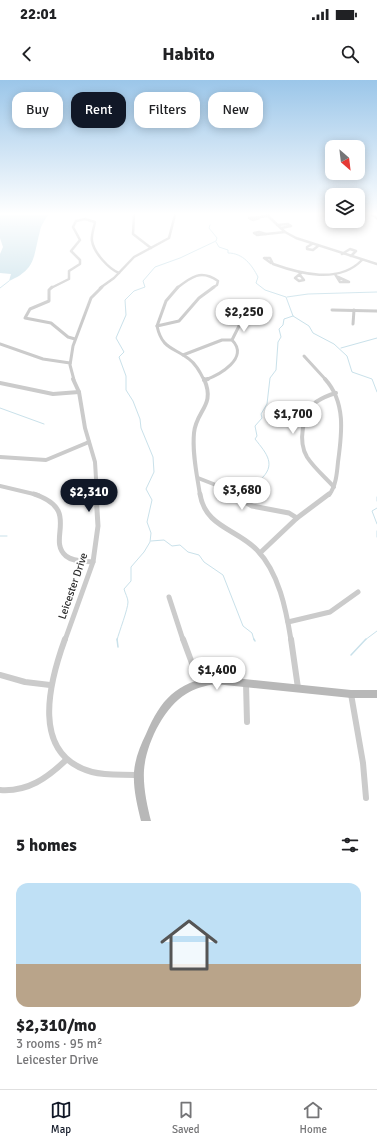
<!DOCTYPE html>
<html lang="en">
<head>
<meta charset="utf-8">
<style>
	body { margin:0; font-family:Signika,sans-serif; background:#f2f2f2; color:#202124; height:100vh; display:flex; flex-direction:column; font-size:15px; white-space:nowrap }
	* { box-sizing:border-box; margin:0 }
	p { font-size:13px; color:#757577 }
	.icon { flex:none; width:22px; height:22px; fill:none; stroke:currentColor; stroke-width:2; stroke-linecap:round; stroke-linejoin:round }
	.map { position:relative; height:741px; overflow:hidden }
	.panel { display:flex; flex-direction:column; background:#fff; flex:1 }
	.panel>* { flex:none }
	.top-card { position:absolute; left:12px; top:12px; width:353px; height:36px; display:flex; gap:8px }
	.needle { width:26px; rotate:152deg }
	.fabs { position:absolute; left:325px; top:60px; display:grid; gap:8px }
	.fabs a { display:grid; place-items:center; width:40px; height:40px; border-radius:8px; background:#fff; box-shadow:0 2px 10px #0003; font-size:20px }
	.price { position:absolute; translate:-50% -34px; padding:0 9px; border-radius:14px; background:#fff; color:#222; font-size:13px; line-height:26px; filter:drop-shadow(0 1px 2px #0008) }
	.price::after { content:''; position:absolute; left:50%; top:24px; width:12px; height:9px; margin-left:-6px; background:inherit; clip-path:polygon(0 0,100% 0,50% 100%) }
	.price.on { background:#111827; color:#fff }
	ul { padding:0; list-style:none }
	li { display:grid; align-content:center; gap:8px; height:212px; padding:0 16px }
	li+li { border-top:1px solid #e0e0e0 }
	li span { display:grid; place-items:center; height:124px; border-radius:12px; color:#555 }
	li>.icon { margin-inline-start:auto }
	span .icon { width:72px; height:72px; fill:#fffc; stroke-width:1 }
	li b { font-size:17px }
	h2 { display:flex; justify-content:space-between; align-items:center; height:48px; padding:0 16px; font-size:17px }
	.chip { padding:0 14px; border-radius:12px; background:#fff; box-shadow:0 2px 10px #0003; font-size:14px; line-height:36px }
	.chip.on { background:#111827; color:#fff }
	.status { display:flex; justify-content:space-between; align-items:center; height:28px; padding:0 20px; background:#fff; direction:ltr }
	.status svg { height:11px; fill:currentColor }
	header { display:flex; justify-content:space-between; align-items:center; height:52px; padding:0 16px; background:#fff; font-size:18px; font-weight:700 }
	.tab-bar { display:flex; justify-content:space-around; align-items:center; height:56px; border-top:1px solid #e0e0e0; background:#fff; font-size:11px; color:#757577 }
	.tab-bar a { display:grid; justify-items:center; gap:2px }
	.tab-bar .on { color:#111827 }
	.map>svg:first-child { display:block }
	.water { fill:#c9e1ea }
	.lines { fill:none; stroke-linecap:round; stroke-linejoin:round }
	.stream-far1 { stroke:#c9e1ea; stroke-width:1 }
	.stream { stroke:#c9e1ea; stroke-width:1.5 }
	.minor-far4 { stroke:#cbcbcb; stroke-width:2.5 }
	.minor-far3 { stroke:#cbcbcb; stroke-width:3 }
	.minor-far2 { stroke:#cbcbcb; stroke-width:4 }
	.minor-far1 { stroke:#cbcbcb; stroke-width:5 }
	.minor { stroke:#cbcbcb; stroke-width:6 }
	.secondary { fill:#b8b8b8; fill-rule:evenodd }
	.labels { text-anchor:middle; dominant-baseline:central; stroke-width:4; stroke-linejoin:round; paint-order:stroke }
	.street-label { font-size:11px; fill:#2e2e2e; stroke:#fff }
</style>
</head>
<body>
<div class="status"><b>22:01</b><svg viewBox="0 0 49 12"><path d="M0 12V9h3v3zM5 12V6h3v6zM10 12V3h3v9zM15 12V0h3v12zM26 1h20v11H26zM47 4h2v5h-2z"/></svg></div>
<header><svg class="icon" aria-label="back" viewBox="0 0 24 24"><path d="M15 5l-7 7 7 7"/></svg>Habito<svg class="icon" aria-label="search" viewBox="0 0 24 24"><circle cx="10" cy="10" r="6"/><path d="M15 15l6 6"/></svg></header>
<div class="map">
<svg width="377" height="741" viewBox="0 0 377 741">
	<rect width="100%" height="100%" fill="#fff"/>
	<path class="water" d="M0 135H48C45 140 41 145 40 151 33 176 37 189 9 201L11 194 0 193V174L3 167 0 158Z"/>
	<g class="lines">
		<g class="stream-far1">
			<path d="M216 162 219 167 228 170V173C243 173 252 185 258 197L256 203 265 210 286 217 293 236 309 246 313 253 334 264 347 276 352 292 372 299 377 312"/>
			<path d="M0 208 9 201"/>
			<path d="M287 217 308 214 377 212"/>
			<path d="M341 268 377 258"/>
			<path d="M0 328 44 344"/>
			<path d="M260 400C277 385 267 374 255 359L257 356 255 346 262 338 261 334 267 324 270 298 276 290 278 262 281 257 279 249 283 245 284 239 293 236"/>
			<path d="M377 417V421"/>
			<path d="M377 428 372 431 377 444"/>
			<path d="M377 451V457"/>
			<path d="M0 456H7"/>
			<path d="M151 461 164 460 172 466 180 465 188 472 199 475 204 482 223 495 243 546 252 553 254 560"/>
			<path d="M117 560C119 552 128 529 128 522 128 518 125 513 124 509L131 501V487L144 472 150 462 151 453 147 442 152 420 146 409 154 392 153 377 141 348 140 339 133 321 126 310V296L119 277 124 272 116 258 126 235 125 220 134 211 145 207 143 201 155 187 180 178 216 161 217 158 209 148 210 145"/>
			<path d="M365 560 377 551"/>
		</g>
		<g class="stream">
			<path d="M117 559 118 567"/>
			<path d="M254 559 255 561"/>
			<path d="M351 575 366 559"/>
		</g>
		<g class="minor-far4">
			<path d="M134 135 133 154 151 168"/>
			<path d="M267 135 285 152 296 158 377 184"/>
			<path d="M259 138 253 140 249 138 269 136"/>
			<path d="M277 145 288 144 291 146 281 148"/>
			<path d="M259 152 266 154 257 155 254 153Z"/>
			<path d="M266 154 285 152"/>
			<path d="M312 164 307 167V169L313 170 318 166"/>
			<path d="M342 174 350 169 356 171 351 176"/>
			<path d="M271 183 264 178H270L273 184C301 194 339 204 362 180"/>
			<path d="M335 194 340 202H349L338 197"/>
			<path d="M300 195 304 200 299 201 295 198 301 193"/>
			<path d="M51 208 69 199V191L80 184V180L71 171 80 160 73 147 76 141 85 139 95 142C94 148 91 155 92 161 94 173 109 189 119 193"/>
			<path d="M100 208 114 198 134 177 169 158 175 135"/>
			<path d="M177 208C191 197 201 189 218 201L217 205 212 208"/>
		</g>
		<g class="minor-far3">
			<path d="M52 207 49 210V221L30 229 25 238 51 243 68 257 75 259"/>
			<path d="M178 207 166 221 157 246 179 241 199 218 214 207"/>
			<path d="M332 230 377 231"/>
			<path d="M353 244 354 230"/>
			<path d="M157 246C162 269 173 267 189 279 196 284 200 292 204 300"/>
			<path d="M232 260 245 234"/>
			<path d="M0 264 43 279 70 283"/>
			<path d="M183 275 222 260H232C250 278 219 295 205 300"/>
			<path d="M304 276 326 300"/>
			<path d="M74 300 70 285 73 266 91 218 102 207"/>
		</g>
		<g class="minor-far2">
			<path d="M73 299 79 312 85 348 95 382 97 415"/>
			<path d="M325 299C346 322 342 353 338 382 337 393 336 406 329 415"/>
			<path d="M204 300 208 299"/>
			<path d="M0 303 53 314 79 312"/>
			<path d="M0 377 46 380 89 362"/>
			<path d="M198 398 221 407 234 415"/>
			<path d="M0 406 38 415"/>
			<path d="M334 407C325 397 314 388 307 377 298 362 302 334 316 322 322 318 329 315 336 313"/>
			<path d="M200 415C197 395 192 373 194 353 196 330 216 326 204 299"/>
		</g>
		<g class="minor-far1">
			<path d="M34 414C82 430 46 459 66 476 73 482 84 481 93 482"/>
			<path d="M200 414C205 447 237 449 257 470 279 493 286 529 291 560"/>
			<path d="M232 414 252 426 289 433 297 438"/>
			<path d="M260 473 297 438 329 414"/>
			<path d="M169 517 183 560"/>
			<path d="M288 542 330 532 358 512"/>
			<path d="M65 560 93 482 98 446 96 414"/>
		</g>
		<g class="minor">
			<path d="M65 559C49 603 30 675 92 692 107 696 123 694 138 695"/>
			<path d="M183 559 199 602"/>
			<path d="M291 559 298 608"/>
			<path d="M0 595 25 602 50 605"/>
			<path d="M246 603 247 642"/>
			<path d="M351 614 363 683 366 718"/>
			<path d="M0 710C28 712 47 698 66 680"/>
		</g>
		<g class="secondary">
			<path d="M371 135H375L377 137V140Z"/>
			<path d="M215 596 351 610H377V618H351L215 604C205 606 195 608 186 614 164 627 146 664 144 690 143 707 147 725 151 741H141C137 725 133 708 134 692 135 679 140 666 146 654 161 619 176 603 215 596Z"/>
		</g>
	</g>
	<linearGradient id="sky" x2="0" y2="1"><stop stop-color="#9bc6e9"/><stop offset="0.56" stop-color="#fff"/><stop offset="1" stop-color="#fff" stop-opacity="0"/></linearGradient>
	<rect width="377" height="239" fill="url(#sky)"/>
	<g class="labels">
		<g class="street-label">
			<text transform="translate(73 506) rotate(-71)">Leicester Drive</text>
		</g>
	</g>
</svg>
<div class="fabs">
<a><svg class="needle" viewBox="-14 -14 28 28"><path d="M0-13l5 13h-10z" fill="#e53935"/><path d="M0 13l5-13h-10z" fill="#757577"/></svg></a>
<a><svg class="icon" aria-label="layers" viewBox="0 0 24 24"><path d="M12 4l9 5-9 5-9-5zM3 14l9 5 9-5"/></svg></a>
</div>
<b class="price" style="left:244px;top:253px">$2,250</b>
<b class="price" style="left:293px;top:355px">$1,700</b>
<b class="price" style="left:242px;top:431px">$3,680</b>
<b class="price on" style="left:89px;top:433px">$2,310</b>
<b class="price" style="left:217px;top:611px">$1,400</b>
<div class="top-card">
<a class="chip">Buy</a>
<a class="chip on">Rent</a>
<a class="chip">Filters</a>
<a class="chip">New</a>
</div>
</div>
<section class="panel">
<h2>5 homes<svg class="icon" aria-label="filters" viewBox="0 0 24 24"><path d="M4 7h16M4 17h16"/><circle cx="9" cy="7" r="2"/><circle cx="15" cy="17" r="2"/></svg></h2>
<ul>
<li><span style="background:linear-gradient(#bfe0f5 65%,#b9a48a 0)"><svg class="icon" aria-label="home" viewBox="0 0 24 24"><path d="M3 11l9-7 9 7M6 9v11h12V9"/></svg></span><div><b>$2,310/mo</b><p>3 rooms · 95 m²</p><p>Leicester Drive</p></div></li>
</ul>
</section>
<nav class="tab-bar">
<a class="on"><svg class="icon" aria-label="map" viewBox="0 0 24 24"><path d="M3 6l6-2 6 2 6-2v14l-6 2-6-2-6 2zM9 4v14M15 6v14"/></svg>Map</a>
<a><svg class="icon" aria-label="saved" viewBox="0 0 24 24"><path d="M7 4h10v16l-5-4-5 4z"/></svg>Saved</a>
<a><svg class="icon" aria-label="home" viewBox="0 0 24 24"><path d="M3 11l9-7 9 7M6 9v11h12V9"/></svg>Home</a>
</nav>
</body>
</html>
